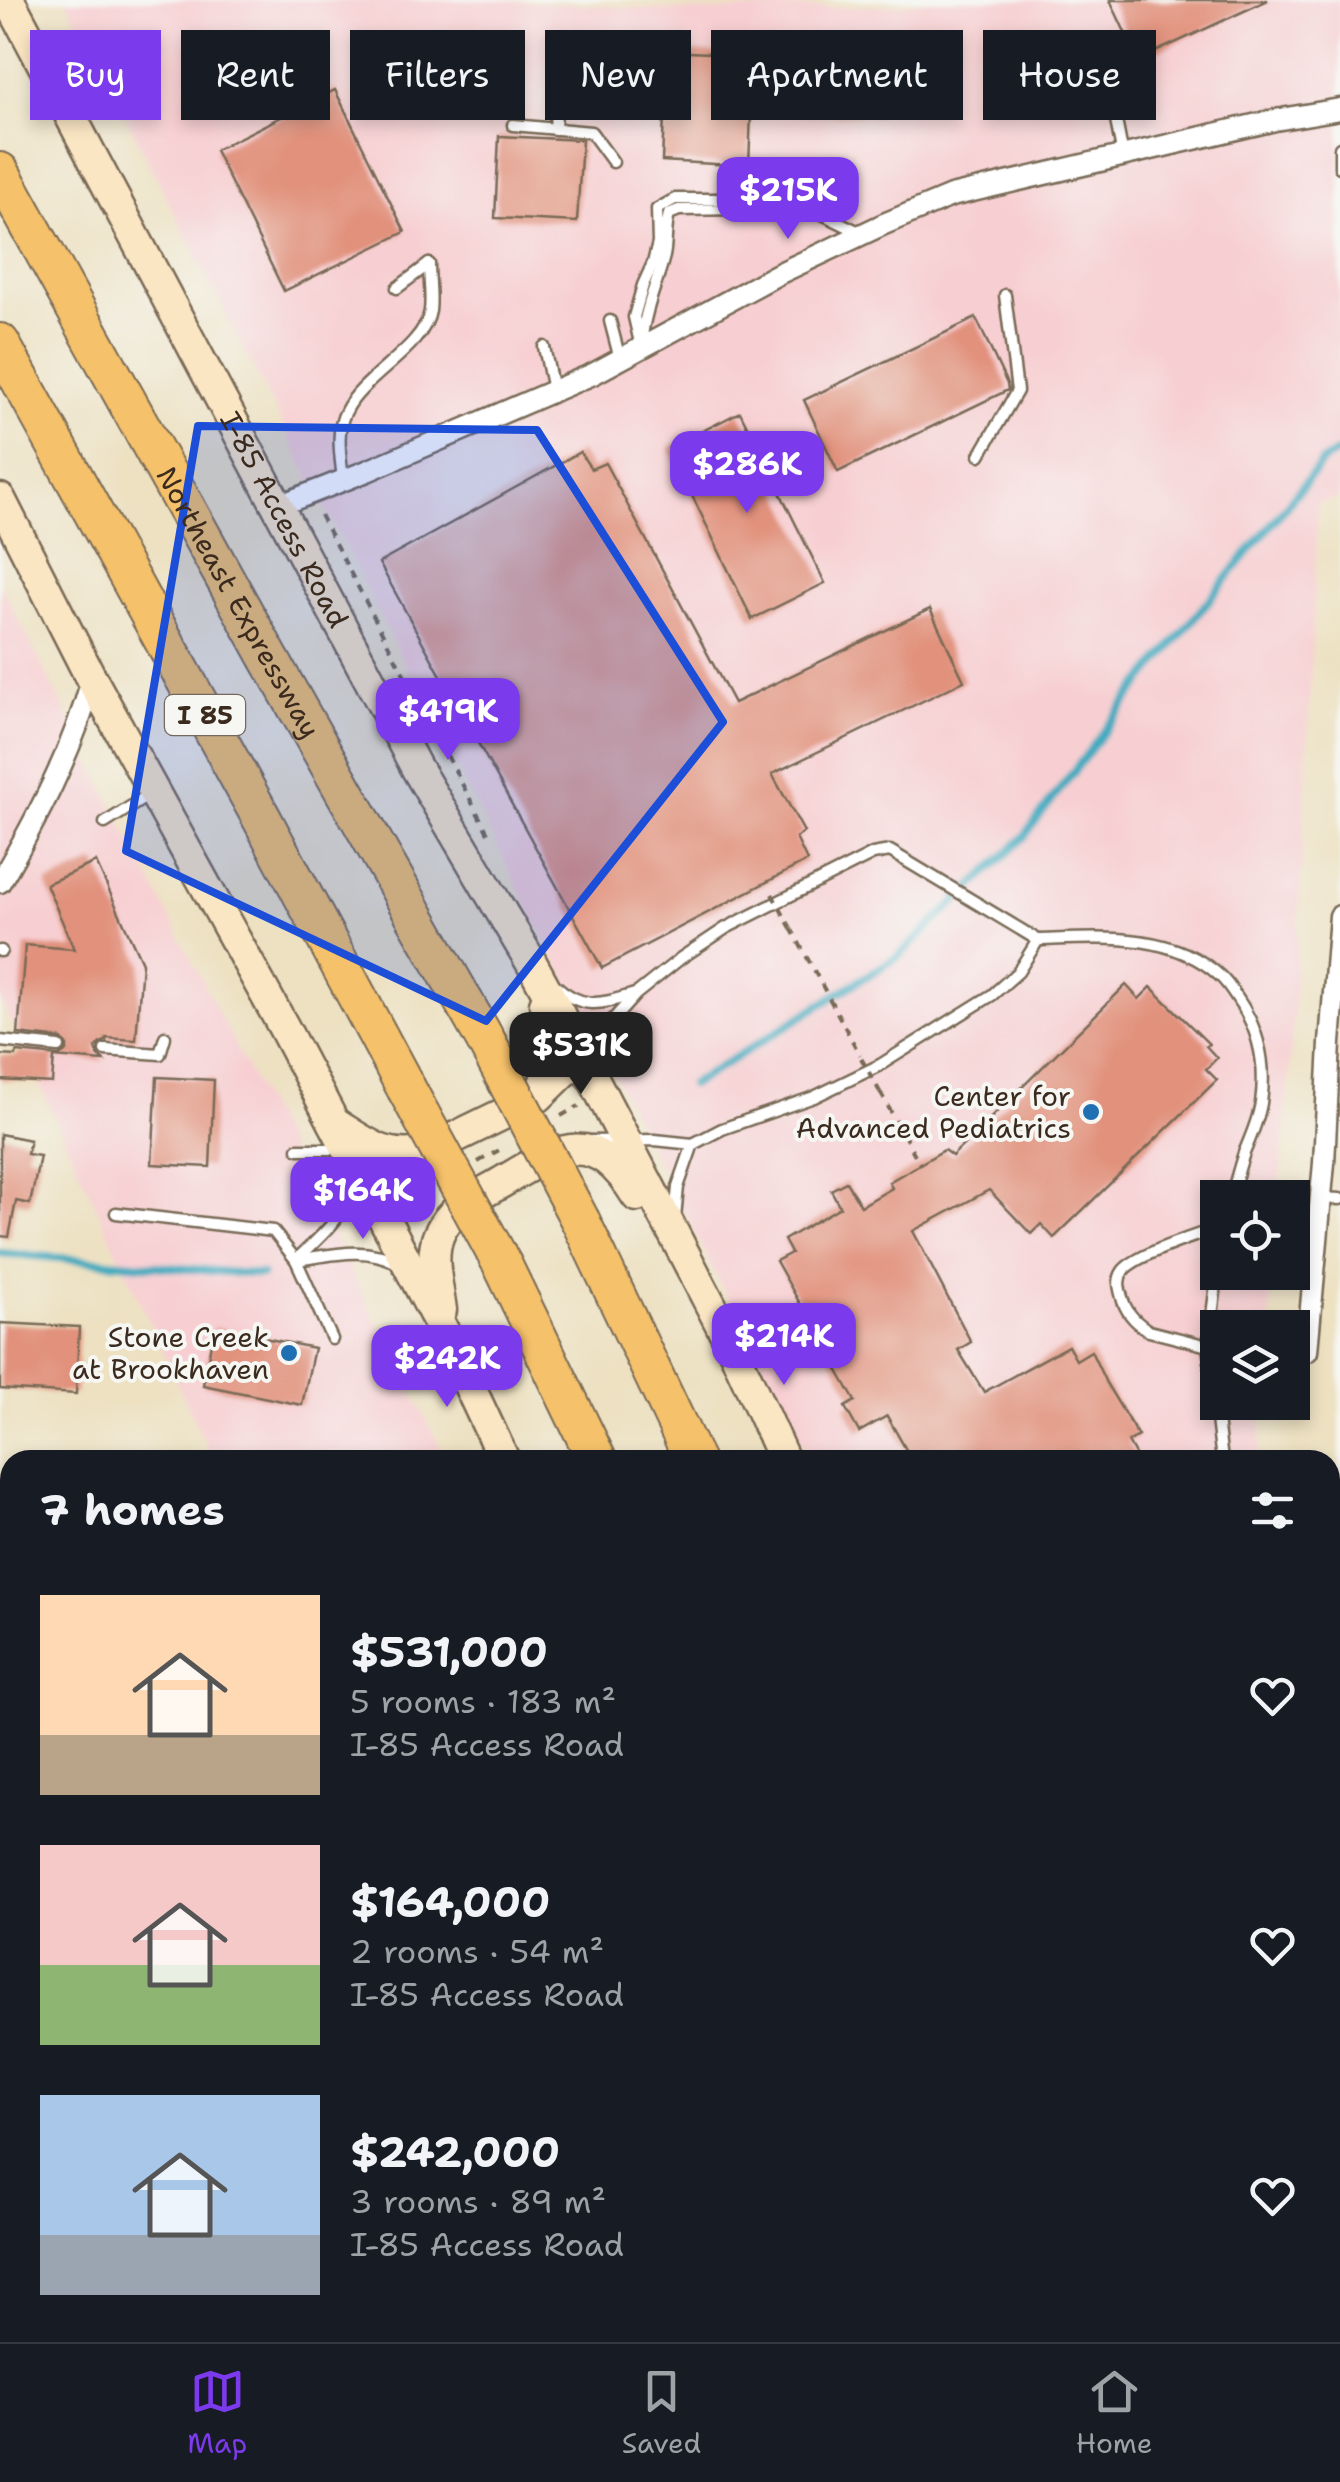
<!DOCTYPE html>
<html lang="en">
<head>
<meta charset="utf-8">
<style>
	body { margin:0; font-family:"Shantell Sans",sans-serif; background:#20242c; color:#f1f3f6; height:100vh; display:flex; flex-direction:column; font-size:38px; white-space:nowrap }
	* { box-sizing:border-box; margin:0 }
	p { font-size:32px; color:#9ea1a6 }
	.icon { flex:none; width:55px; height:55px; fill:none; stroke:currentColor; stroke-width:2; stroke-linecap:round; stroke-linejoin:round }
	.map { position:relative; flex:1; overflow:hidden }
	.side { position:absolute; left:0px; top:1450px; width:1340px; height:892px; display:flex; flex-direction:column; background:#171b24; border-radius:30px 30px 0 0; box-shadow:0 5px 15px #0003 }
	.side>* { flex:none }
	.guide { position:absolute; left:30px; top:30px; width:1280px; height:90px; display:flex; gap:20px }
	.tools { position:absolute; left:1200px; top:1180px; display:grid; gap:20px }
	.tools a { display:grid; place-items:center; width:110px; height:110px; border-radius:0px; background:#171b24; box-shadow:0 5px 15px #0003; font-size:50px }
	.price { position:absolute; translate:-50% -85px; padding:0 22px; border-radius:20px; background:#7c3aed; color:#fff; font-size:32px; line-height:65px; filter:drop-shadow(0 2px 5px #0008) }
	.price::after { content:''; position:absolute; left:50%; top:60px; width:30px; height:22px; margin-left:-15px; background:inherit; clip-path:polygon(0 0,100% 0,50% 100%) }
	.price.active { background:#222; color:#fff }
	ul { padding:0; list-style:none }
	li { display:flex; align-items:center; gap:30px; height:250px; padding:0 40px }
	li span { display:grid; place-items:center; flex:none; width:280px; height:200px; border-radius:0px; color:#555 }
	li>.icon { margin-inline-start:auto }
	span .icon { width:120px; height:120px; fill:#fffc; stroke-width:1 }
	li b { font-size:42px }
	h2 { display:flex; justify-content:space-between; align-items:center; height:120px; padding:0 40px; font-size:42px }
	.tag { padding:0 35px; border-radius:0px; background:#171b24; box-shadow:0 5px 15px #0003; font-size:35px; line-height:90px }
	.tag.active { background:#7c3aed; color:#fff }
	.menu { display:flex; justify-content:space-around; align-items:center; height:140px; border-top:2px solid #363941; background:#171b24; font-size:28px; color:#9ea1a6 }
	.menu a { display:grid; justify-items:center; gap:5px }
	.menu .active { color:#7c3aed }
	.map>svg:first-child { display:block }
	.built { fill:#f7cfd2 }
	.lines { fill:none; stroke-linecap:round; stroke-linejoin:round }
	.stream { stroke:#40aabf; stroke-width:8 }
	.building { fill:#e1917c }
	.service-casing { stroke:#796a57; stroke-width:15 }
	.minor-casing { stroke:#796a57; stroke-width:25 }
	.secondary-casing { stroke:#796a57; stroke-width:35 }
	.motorway-casing { stroke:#796a57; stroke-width:42 }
	.path { stroke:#796a57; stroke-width:4; stroke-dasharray:8 8; stroke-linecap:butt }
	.service { stroke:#fff; stroke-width:10 }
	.minor { stroke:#fff; stroke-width:20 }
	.secondary { stroke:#fbe6c4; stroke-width:30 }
	.motorway { stroke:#f5c16b; stroke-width:38 }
	.motorway-bridge-casing { stroke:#796a57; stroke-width:42; stroke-linecap:butt }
	.path-bridge { stroke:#796a57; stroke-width:4; stroke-dasharray:8 8; stroke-linecap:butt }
	.motorway-bridge { stroke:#f5c16b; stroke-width:38 }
	.marked { fill:#1d4ed8; fill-opacity:0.2; stroke:#1d4ed8; stroke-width:8; stroke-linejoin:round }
	.poi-dot { fill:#1f6fb2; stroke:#f6f6f2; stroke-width:4 }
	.labels { text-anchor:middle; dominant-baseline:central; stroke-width:8; stroke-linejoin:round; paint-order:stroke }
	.shield { fill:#f6f6f2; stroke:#73675e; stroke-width:2.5 }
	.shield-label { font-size:25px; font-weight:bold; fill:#3b2a1e }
	.street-label { font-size:28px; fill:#3b2a1e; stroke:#f6f6f2 }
	.poi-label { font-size:28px; fill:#3b2a1e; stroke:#f6f6f2; text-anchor:end }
</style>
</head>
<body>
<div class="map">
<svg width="1340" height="2342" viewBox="0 0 1340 2342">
	<rect width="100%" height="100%" fill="#f6f6f2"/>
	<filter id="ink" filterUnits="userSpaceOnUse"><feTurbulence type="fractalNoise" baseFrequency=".01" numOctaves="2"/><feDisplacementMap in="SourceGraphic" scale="20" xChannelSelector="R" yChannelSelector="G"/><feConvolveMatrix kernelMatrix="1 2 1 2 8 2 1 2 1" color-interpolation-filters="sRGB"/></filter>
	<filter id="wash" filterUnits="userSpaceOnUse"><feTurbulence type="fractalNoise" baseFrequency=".0048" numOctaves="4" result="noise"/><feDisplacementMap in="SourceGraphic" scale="40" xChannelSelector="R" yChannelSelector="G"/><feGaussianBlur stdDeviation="2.25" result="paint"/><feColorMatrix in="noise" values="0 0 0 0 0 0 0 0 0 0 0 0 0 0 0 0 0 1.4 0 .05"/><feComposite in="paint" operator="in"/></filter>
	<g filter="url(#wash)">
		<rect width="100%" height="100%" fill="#ede1c2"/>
		<g class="built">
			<path d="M66 0H496L692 11 902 5 926 0H1340V498L1318 503 1307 761 1292 1036 1279 1197 1218 1198V1272L1273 1273 1269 1327 1218 1328V1402L1263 1403 1259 1460H810Z"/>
			<path d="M0 583 113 806 447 1460H213L0 998Z"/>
			<path d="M1330 1484 1340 1485V2342H1222L1217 2333 1330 2332Z"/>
			<path d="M10 1571V2332H865L869 2342H0V1573Z"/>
		</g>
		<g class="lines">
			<g class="stream">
				<path d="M691 1085 899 956 1023 838 1137 688 1323 461 1340 451"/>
				<path d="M0 1253 262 1275"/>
			</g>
		</g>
		<g id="blocks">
			<g class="building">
				<path d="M1110 0H1268L1138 60Z"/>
				<path d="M667 51 882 61 879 117 751 112 749 166 662 161Z"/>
				<path d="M335 90 405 232 284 291 215 150Z"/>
				<path d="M499 136 582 140 577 222 495 218Z"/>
				<path d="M976 318 1007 384 1008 390 838 472 804 400Z"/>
				<path d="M740 412 825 583 752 619 669 448Z"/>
				<path d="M580 452 591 469 605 463 734 703 930 609 964 681 772 774 804 832 796 838 807 861 602 968 379 563Z"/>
				<path d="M96 862 142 963 136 1040 106 1038V1041L100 1043 96 1048 98 1055 104 1061 54 1057 52 1083 0 1080V1055L16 1056 17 1052 59 1056 67 1051V1044L61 1039 18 1034 25 945 74 949 46 884Z"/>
				<path d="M1126 985 1139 999 1151 987 1209 1044 1206 1046 1217 1058 1206 1069 1217 1080 1054 1238 1041 1224 1031 1234 989 1190 913 1231 971 1342 958 1350 984 1392 1068 1346 1076 1360 1091 1351 1106 1383 1138 1436 1128 1442 1138 1460H912L887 1416 859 1432 845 1407 855 1401 776 1261 791 1253 784 1240 840 1207 831 1190 846 1182 861 1206 892 1188 889 1182 944 1150 952 1156Z"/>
				<path d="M157 1077 214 1080 210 1167 152 1164Z"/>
				<path d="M0 1134 30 1140 27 1154 40 1156 30 1204 16 1201 9 1237 0 1236Z"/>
				<path d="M0 1323 79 1327 76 1394 0 1389Z"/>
				<path d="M214 1328 314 1348 302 1405 203 1385Z"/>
			</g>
		</g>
	</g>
	<g filter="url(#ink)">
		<use href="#blocks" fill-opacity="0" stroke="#796a57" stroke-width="2.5"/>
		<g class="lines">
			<g class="service-casing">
				<g id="service">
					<path d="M1110 90 1123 156"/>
					<path d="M513 125 591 132 613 162"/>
					<path d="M555 129 558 73"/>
					<path d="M1340 148V167"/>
					<path d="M778 177 779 199"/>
					<path d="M397 288 429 264"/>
					<path d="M610 321 620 359"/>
					<path d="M642 337C645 308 657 284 664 256 667 242 665 228 669 214L679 210 740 209 768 202"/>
					<path d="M544 347 553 390"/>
					<path d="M641 347 634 317 643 285 653 263 658 243 657 209 675 199H779L808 207 861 233"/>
					<path d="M980 455 1017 391 1005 295"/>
					<path d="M343 480C341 459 335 430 346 411 363 376 424 348 430 311 432 296 429 279 429 264"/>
					<path d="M105 823 149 795"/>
					<path d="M0 951H1"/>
					<path d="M555 985C583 1011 601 1004 635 994"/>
					<path d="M0 1041 59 1047"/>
					<path d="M105 1050 160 1054 165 1037"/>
					<path d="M584 1052 636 994 681 958 726 928 873 854 890 851 1038 940"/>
					<path d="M591 1141 655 1140 693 1144 722 1129 814 1097 880 1065 992 995 1018 972 1038 940C1100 938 1171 931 1220 976 1230 985 1236 997 1243 1007 1261 1037 1266 1069 1261 1103 1258 1121 1251 1136 1244 1153 1239 1168 1235 1183 1231 1198"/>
					<path d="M298 1149H342"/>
					<path d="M1321 1198 1340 1199"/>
					<path d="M116 1213 273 1231 296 1260 332 1339"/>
					<path d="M675 1218 678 1187 693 1144"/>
					<path d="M296 1260C320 1236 352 1214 350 1176"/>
					<path d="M297 1260C331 1255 366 1245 397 1263"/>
					<path d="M1218 1269 1208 1346 1222 1460"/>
					<path d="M1208 1346 1149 1331C1137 1323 1128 1315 1123 1301 1120 1290 1116 1281 1123 1271 1135 1255 1197 1235 1218 1228"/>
					<path d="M1330 1575 1340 1576"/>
					<path d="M1330 1657 1340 1653"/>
					<path d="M1330 1817 1340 1824"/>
					<path d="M331 2332 335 2342"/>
				</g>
			</g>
			<g class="minor-casing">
				<g id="minor">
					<path d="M278 506 367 471 593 374 778 274 884 224 951 196 1275 120 1340 109"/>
					<path d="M0 882C37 819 72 752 92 680"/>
					<path d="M1307 1351 1324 1163 1330 1043 1340 916"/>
					<path d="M1330 1901 1338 1911"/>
					<path d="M1330 2011 1340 2012"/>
					<path d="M0 2298 10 2293"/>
				</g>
			</g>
			<g class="secondary-casing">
				<g id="secondary">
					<path id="s1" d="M9 0 417 769 531 962 581 1055 732 1346 784 1460"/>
					<path d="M0 499 92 680 283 1026 412 1272 445 1334 504 1460"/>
					<path d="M540 1094C554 1062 556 1038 545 1004"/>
					<path d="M334 1123C365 1142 387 1162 425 1152L538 1097 581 1055"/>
					<path d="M441 1310C438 1286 429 1257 439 1234 450 1209 474 1198 497 1185 557 1150 591 1122 637 1196"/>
					<path d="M911 2332 915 2342"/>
					<path d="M1196 2332 1201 2342"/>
				</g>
			</g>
			<g class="motorway-casing">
				<g id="motorway">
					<path id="s2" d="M0 172 269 658 486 1041"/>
					<path d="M0 343 261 817 406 1088"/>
					<path d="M581 1222 694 1460"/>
					<path d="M503 1266 597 1460"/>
					<path d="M1000 2332 1004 2342"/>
					<path d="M1104 2332 1108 2342"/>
					<path d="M1142 2332 1147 2342"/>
					<path d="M1247 2332 1253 2342"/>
				</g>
			</g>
			<g class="path">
				<path d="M320 515 488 833"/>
				<path d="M791 928 860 1055"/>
				<path d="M880 1092 920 1164"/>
				<path d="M561 1116 579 1106"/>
				<path d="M478 1162 501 1149"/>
				<path d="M404 1203 426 1191"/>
			</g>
			<use href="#service" class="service"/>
			<use href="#minor" class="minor"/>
			<use href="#secondary" class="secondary"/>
			<use href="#motorway" class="motorway"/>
			<g class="motorway-bridge-casing">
				<g id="motorway-bridge">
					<path d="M486 1041 581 1222"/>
					<path d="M406 1088 503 1266"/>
				</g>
			</g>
			<g class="path-bridge">
				<path d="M772 894 791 928"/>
				<path d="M861 1058 880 1092"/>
			</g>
			<use href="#motorway-bridge" class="motorway-bridge"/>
		</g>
	</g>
	<path class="marked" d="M198 426 537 430 723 722 486 1021 126 851Z"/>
	<g class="poi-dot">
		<circle cx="1091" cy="1112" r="10"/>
		<circle cx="289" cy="1353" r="10"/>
	</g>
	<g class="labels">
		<rect class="shield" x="165" y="695" width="80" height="40" rx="8"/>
		<g class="shield-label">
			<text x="205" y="715">I 85</text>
		</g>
		<g class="street-label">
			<text stroke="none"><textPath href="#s1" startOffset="588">I-85 Access Road</textPath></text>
			<text stroke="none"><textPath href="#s2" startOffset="492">Northeast Expressway</textPath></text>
		</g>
		<g class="poi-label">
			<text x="1071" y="1096">Center for<tspan x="1071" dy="32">Advanced Pediatrics</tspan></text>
			<text x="269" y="1337">Stone Creek<tspan x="269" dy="32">at Brookhaven</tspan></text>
		</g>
	</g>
</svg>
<div class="tools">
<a><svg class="icon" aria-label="locate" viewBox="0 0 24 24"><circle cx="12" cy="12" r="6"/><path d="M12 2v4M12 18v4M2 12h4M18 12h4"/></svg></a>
<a><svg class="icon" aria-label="layers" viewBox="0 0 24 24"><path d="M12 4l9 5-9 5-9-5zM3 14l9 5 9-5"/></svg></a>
</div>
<b class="price" style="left:788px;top:242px">$215K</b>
<b class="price" style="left:747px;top:516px">$286K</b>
<b class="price" style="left:448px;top:763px">$419K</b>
<b class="price active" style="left:581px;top:1097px">$531K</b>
<b class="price" style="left:363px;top:1242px">$164K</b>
<b class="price" style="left:784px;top:1388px">$214K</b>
<b class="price" style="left:447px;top:1410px">$242K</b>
<div class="guide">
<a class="tag active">Buy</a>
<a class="tag">Rent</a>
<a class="tag">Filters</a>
<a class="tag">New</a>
<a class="tag">Apartment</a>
<a class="tag">House</a>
</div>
<section class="side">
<h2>7 homes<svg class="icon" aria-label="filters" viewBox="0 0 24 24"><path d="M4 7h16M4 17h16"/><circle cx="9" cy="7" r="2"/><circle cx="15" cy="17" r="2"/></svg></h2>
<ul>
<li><span style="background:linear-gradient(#ffd9b3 70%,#b9a48a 0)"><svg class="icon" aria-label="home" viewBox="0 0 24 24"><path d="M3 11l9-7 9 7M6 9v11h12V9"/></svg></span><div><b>$531,000</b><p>5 rooms · 183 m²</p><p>I-85 Access Road</p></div><svg class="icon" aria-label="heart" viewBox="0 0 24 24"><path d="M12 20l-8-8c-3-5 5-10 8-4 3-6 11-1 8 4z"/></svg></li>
<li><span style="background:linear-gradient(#f6c9c9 60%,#8fb573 0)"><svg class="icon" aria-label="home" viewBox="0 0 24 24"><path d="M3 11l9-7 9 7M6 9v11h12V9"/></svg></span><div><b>$164,000</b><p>2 rooms · 54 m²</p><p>I-85 Access Road</p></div><svg class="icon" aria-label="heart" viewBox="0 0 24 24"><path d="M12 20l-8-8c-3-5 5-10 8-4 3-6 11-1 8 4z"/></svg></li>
<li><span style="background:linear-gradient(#a9c7e8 70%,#9aa5b1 0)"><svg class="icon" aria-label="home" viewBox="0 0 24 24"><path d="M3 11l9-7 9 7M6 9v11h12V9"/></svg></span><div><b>$242,000</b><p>3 rooms · 89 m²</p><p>I-85 Access Road</p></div><svg class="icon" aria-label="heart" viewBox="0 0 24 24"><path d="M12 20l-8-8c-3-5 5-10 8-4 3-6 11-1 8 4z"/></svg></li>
</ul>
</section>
</div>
<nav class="menu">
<a class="active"><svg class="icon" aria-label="map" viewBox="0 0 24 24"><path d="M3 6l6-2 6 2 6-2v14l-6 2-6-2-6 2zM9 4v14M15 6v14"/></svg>Map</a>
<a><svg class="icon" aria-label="saved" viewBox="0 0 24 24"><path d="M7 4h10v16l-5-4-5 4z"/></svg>Saved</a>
<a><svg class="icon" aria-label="home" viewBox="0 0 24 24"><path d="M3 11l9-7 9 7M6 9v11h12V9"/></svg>Home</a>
</nav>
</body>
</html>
